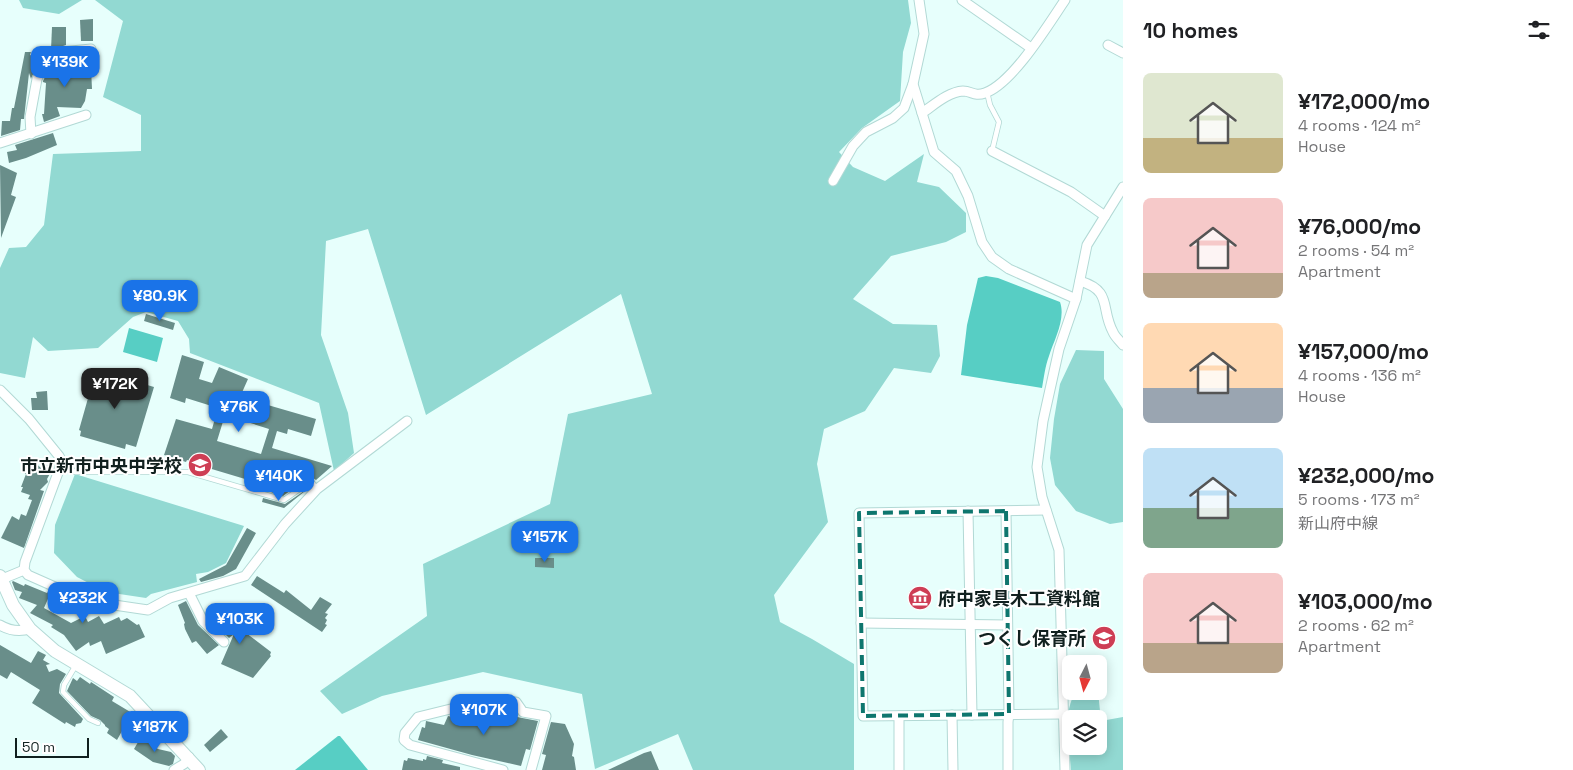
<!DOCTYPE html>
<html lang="en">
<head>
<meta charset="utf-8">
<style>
	body { margin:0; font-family:"Space Grotesk","Noto Sans JP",sans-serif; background:#f2f2f2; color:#202124; height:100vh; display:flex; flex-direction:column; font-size:19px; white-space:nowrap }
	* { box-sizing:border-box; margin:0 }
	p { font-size:16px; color:#757577 }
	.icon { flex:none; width:28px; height:28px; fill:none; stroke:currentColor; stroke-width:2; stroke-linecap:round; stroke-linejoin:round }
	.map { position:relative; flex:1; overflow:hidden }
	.drawer { display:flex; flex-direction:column; background:#fff; width:450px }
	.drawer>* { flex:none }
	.needle { width:32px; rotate:186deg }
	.fabs { position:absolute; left:1062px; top:655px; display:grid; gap:10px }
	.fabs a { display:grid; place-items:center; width:45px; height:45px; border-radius:8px; background:#fff; box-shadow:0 2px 12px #0003; font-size:25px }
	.scale { position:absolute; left:15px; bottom:12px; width:74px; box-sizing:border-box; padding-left:5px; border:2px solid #11201f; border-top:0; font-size:14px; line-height:18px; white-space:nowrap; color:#11201f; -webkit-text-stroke:4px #fff; paint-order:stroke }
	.price { position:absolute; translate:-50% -42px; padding:0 11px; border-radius:10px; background:#1a73e8; color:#fff; font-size:16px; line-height:32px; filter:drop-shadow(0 1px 2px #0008) }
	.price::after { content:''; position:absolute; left:50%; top:30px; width:15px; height:11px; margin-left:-8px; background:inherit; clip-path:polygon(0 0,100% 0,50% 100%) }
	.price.on { background:#222; color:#fff }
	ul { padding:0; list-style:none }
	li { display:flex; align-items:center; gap:15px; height:125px; padding:0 20px }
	li span { display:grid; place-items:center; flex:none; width:140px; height:100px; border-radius:8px; color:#555 }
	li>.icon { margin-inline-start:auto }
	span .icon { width:60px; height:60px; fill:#fffc; stroke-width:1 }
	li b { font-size:21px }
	h2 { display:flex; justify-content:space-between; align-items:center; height:60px; padding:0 20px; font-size:21px }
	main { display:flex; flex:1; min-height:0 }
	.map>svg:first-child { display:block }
	.green { fill:#92d9d2; fill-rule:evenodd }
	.water { fill:#57cec4 }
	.building { fill:#698e8a; fill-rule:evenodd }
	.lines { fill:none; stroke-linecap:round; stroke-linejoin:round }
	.service-casing { stroke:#b2d9d5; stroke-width:6 }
	.minor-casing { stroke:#b2d9d5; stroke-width:11 }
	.secondary-casing { stroke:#b2d9d5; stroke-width:14 }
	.service { stroke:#fff; stroke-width:4.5 }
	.minor { stroke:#fff; stroke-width:9 }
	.secondary { stroke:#fff; stroke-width:12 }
	.marked { fill:none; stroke:#0f766e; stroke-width:4; stroke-dasharray:10 6; stroke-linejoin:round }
	.labels { text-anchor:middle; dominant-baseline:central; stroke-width:4; stroke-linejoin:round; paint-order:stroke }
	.poi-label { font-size:18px; font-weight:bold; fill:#11201f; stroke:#fff; text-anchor:end }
</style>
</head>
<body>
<main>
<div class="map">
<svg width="1123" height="770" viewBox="0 0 1123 770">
	<rect width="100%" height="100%" fill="#e7fffc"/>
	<g class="green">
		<path d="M19 0H82L59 14 23 8Z"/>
		<path d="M95 0H908L911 23 903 52 900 101 862 128 839 152 853 167 885 181 924 154 917 182 939 187 966 213V232L946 242 891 256 853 299 893 324 937 325 940 356 931 373 894 368 865 411 824 429 817 464 828 522 774 595 780 622 812 639 854 664V770H693L678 734 595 769 582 694 483 672 382 696 342 714 320 691 427 616 423 564 550 504 568 414 652 394 621 294 426 415 368 229 326 241 321 335 348 413 354 453 334 471 319 403 190 353 189 339 178 321 146 312 133 317 98 348 48 351 33 337 25 378 0 373V268L9 248 26 247 44 225 53 154 141 151V115L103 97 123 21Z"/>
		<path d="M1076 350 1104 351V379L1123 409V522L1110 524 1076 511 1055 485 1050 458 1054 419 1060 384Z"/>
		<path d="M75 474 244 526 226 563 208 572 196 574 197 582 151 594 146 598 106 592 77 577 54 553 55 525Z"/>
		<path d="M1076 691H1098L1101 721 1123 717V770H1071C1069 745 1062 713 1076 691ZM1071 719H1099V746H1071Z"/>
	</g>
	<g class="water">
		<path d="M986 276 998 278 1060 302C1066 319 1054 340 1049 356 1045 367 1044 377 1042 388L961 375 967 325 978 278Z"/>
		<path d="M129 328 163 338 157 362 123 352Z"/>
		<path d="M338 736H340L368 770H295Z"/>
	</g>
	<g class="building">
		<path d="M93 19V41H81L80 20Z"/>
		<path d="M52 27H66V45L51 50Z"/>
		<path d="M42 47 50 50 41 55 31 79 29 73 24 119H21L20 130 1 136 2 121H10L12 108H14L25 52H31L30 55 38 58Z"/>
		<path d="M64 58H69L68 69 91 68 92 89H87L85 101 81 108 57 107 60 116 44 122 42 114H44L46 83 43 82V81L52 63Z"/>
		<path d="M53 133 57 145 26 158 9 163 7 152 17 150 15 145Z"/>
		<path d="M0 165 17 173 11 195 16 197 1 238Z"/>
		<path d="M146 314 175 323 173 330 144 321Z"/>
		<path d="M182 355 204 362 199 379 212 383 219 367 248 379 240 397 316 419 311 436 288 429 287 434 277 431 272 448 332 466 316 480 313 478 309 477 283 496 265 490 266 487 254 483 255 482 205 467 206 466 187 460 186 462 164 455 176 419 212 429 218 408 186 398 185 403 170 398ZM225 415 269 429 261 454 217 441Z"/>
		<path d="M96 370 154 387 136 447 126 444 125 449 80 436 81 431 79 430Z"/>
		<path d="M47 391 48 410H32L31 398H37L36 392Z"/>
		<path d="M28 456 42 469 47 465 52 470 47 479 48 482 40 490 44 491 24 548 1 538 12 516 19 520 21 514 26 516 32 500 28 499 30 495 21 492 23 487H21L26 474 21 470 25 465 22 462Z"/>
		<path d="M310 487 284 508 262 502 263 498 285 504Z"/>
		<path d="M247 528 256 533 236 569 223 576 201 582 199 579 226 565Z"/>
		<path d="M535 558H554V568L535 567Z"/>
		<path d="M257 576 284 593 286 590 311 610 320 597 332 604 325 613 328 614 325 618 327 620 325 624 327 625 322 632 251 585Z"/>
		<path d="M13 581 24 586 25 584 47 593 49 591 51 592 44 608 71 623 85 616 88 622 99 616 104 624 119 617 121 621 127 618 137 625 139 624 145 637 106 654 101 641 90 646 89 642 76 651 64 635 51 627 53 625 30 613 37 605 19 598 22 592 15 590 12 582Z"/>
		<path d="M186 601 198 625 219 645 207 654 196 641 192 643 185 629 184 624 185 623 178 605Z"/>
		<path d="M221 606 247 628 246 633 271 652 270 655 271 656 253 678 221 664 234 634 229 638 208 617 206 613 209 609 212 612 215 609 217 610Z"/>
		<path d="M0 645 31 663 38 651 46 655 43 660 50 664 46 665 49 672 57 669 66 674 60 684 59 693 83 719 81 723 76 724 75 727 66 722 65 724 32 703 40 690 11 672 7 679 0 675Z"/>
		<path d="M80 677 90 684 91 682 114 697 112 701 132 713 117 740 107 733 109 729 105 726V725L100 720 91 716 67 691 73 678 77 681Z"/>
		<path d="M502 708 513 711 512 716 538 721 530 750 526 749 521 766 472 755 418 740 422 727 425 728 426 721 444 725 448 716 464 720 465 712 468 711 499 719Z"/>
		<path d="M551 722 565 724 574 744 572 756 574 757 576 770H542L546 755 542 754Z"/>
		<path d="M221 729 228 737 210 752 204 745Z"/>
		<path d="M141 737 158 749 171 752 175 756 173 764 169 766 153 762 134 749Z"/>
		<path d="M651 751 659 770H608L644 753Z"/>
		<path d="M427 756 443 760 442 763 460 767V770H402L404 760 407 761 408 758 423 761V759L426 760Z"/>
	</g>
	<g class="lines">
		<g class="service-casing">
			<g id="service">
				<path d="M987 92 990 105 999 122 992 151"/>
				<path d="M62 462 75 472H188L284 500 311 481 317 489"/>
				<path d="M76 665 64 685 63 692 89 719 98 723"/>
			</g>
		</g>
		<g class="minor-casing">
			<g id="minor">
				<path d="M919 0 924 34 913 84 934 152 956 171 968 196 982 242 992 257 1009 269 1076 299"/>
				<path d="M962 0 1031 48"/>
				<path d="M1108 45 1123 53"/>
				<path d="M922 113C934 105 948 92 963 91 972 91 974 97 985 93 1013 83 1048 25 1065 0"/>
				<path d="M31 134 30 117 37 79 47 58 62 52 91 49"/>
				<path d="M0 143 86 115"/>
				<path d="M992 151 1071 192 1105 216"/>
				<path d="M833 181 853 146 866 132 893 118 904 108 913 84"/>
				<path d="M1080 281C1113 291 1100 308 1113 332 1115 337 1120 341 1123 345"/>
				<path d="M0 390 29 419 59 456 62 462 25 562 24 570 28 575 80 598 94 602 148 610 170 598 245 576 285 524 317 489 407 421"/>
				<path d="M1046 510 859 513 863 716 1063 714"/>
				<path d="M968 511 972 715"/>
				<path d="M1006 511 1009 714 1008 722V770"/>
				<path d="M0 580 24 570"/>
				<path d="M189 593 203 621 224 642"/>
				<path d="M861 623 1007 625"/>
				<path d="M0 625C10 631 19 632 30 629"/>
				<path d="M952 715 953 770"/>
				<path d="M899 716V770"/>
				<path d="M174 770 184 764 189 757"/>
				<path d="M503 770 410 745 404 740 405 733 418 717 479 702H516L523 712 546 716 531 770"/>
				<path d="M1065 770 1059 550 1042 497 1037 467 1043 421 1059 349 1076 299 1087 245 1123 187"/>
			</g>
		</g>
		<g class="secondary-casing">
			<path id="secondary" d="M0 576 13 605 30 629 55 651 130 696 199 770"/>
		</g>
		<use href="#service" class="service"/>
		<use href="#minor" class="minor"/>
		<use href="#secondary" class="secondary"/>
	</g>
	<path class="marked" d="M1006 511 1009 714 863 716 859 513Z"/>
	<defs>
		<g id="school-disc" transform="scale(1.25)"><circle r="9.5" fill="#ce3e55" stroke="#fff"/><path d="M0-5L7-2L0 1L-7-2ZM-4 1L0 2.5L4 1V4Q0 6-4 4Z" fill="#fff"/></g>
		<g id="museum-disc" transform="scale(1.25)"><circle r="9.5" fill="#ce3e55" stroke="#fff"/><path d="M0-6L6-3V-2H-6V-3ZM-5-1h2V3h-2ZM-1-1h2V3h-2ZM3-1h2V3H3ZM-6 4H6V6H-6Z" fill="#fff"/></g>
	</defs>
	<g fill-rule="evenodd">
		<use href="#school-disc" x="200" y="465"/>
		<use href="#museum-disc" x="920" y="598"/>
		<use href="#school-disc" x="1104" y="638"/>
	</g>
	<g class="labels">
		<g class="poi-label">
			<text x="182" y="465">市立新市中央中学校</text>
			<text x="938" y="598" text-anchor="start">府中家具木工資料館</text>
			<text x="1086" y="638">つくし保育所</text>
		</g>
	</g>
</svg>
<div class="fabs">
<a><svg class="needle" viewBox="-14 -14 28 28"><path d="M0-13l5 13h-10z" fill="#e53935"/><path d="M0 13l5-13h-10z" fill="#757577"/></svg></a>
<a><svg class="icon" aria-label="layers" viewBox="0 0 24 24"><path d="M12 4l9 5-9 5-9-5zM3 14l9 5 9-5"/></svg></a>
</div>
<div class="scale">50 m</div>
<b class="price" style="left:65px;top:88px">¥139K</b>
<b class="price" style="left:160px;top:322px">¥80.9K</b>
<b class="price on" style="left:115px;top:410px">¥172K</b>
<b class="price" style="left:239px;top:433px">¥76K</b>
<b class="price" style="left:279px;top:502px">¥140K</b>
<b class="price" style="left:545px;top:563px">¥157K</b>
<b class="price" style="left:83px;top:624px">¥232K</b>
<b class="price" style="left:240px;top:645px">¥103K</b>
<b class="price" style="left:484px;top:736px">¥107K</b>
<b class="price" style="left:155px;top:753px">¥187K</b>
</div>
<section class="drawer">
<h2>10 homes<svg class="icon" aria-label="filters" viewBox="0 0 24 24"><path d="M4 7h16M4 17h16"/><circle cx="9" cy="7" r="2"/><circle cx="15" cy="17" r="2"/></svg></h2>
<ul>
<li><span style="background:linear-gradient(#dfe7d0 65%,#c2b280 0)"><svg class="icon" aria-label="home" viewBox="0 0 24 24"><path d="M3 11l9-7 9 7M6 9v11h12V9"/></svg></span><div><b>¥172,000/mo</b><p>4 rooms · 124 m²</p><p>House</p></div></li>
<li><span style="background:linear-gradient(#f6c9c9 75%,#b9a48a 0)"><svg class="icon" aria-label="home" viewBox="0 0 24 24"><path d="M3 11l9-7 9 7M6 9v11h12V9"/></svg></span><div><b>¥76,000/mo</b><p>2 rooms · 54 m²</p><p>Apartment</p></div></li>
<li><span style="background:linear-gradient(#ffd9b3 65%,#9aa5b1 0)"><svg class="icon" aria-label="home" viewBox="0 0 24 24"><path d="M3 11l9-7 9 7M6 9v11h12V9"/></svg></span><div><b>¥157,000/mo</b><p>4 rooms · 136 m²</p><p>House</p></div></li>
<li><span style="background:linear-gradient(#bfe0f5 60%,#7fa58c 0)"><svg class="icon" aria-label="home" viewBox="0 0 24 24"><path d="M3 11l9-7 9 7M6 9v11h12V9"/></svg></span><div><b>¥232,000/mo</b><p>5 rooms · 173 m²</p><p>新山府中線</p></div></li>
<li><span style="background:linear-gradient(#f6c9c9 70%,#b9a48a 0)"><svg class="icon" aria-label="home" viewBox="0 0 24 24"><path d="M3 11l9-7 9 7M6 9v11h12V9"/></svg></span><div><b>¥103,000/mo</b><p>2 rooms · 62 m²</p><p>Apartment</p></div></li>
</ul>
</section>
</main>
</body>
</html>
